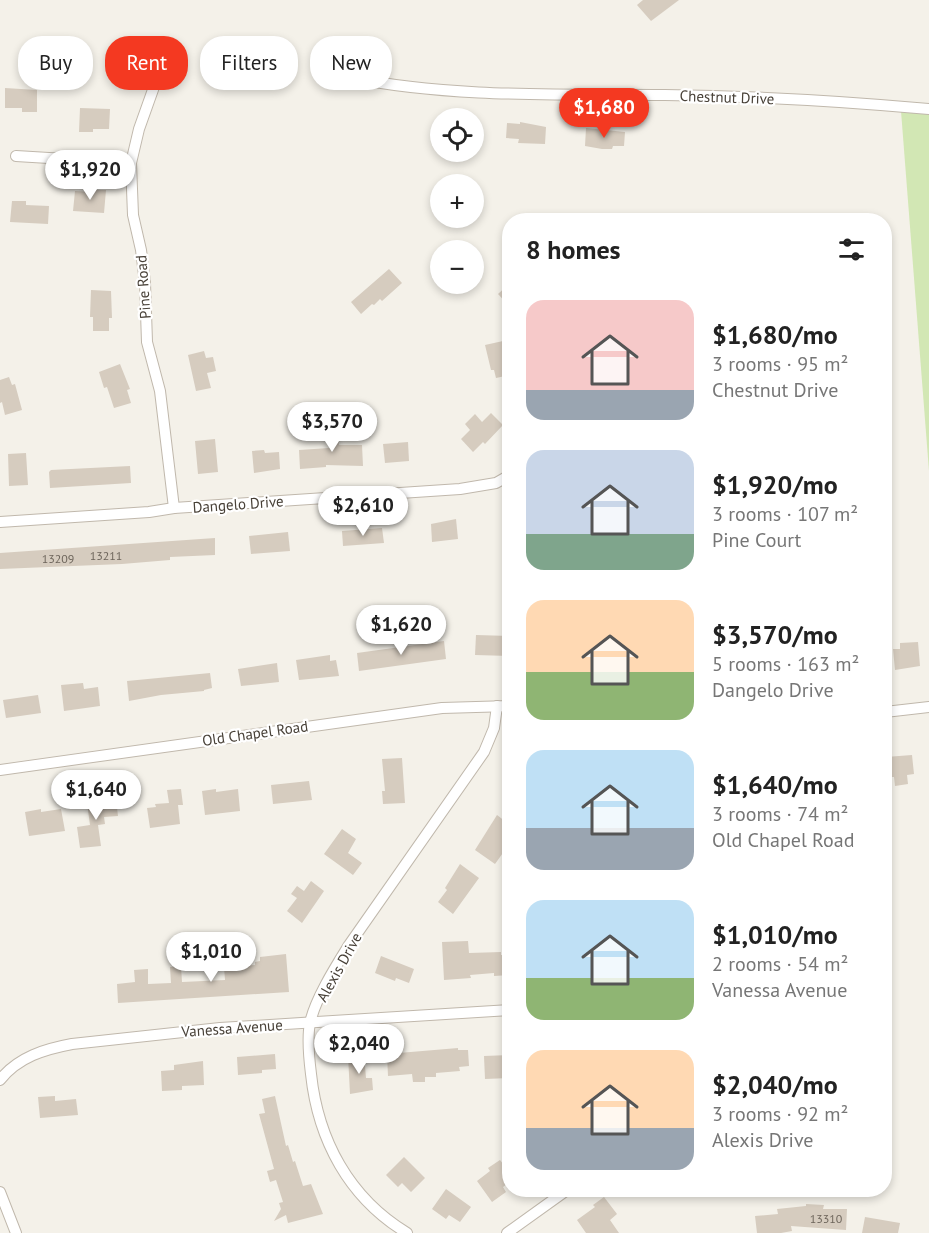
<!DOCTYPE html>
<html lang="en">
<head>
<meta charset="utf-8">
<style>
	body { margin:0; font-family:"PT Sans",sans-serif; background:#f6f6f6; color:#222; height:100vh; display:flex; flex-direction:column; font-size:22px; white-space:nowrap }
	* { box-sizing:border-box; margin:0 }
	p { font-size:20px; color:#767676 }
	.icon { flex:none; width:33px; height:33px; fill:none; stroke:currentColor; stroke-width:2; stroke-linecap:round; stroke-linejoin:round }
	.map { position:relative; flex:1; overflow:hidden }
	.details { position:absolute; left:502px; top:213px; width:390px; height:984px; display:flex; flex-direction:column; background:#fff; border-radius:24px; box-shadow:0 3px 9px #0003 }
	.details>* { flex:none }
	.top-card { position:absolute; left:18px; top:36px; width:394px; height:54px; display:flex; gap:12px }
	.fabs { position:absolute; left:430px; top:108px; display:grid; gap:12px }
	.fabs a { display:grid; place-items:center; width:54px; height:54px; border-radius:50%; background:#fff; box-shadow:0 3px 9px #0003; font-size:30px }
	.price { position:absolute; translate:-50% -51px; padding:0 14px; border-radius:21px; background:#fff; color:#222; font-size:20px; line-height:39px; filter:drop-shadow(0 2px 3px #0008) }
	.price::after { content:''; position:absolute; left:50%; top:36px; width:18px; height:14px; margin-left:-9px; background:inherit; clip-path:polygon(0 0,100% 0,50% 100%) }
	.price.on { background:#f43921; color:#fff }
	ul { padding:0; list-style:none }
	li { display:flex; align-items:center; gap:18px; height:150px; padding:0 24px }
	li span { display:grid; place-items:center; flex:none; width:168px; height:120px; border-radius:18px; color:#555 }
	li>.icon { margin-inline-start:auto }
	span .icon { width:72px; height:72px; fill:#fffc; stroke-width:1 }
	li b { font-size:26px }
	h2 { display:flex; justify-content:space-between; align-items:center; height:72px; padding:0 24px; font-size:26px }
	.chip { padding:0 21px; border-radius:24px; background:#fff; box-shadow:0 3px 9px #0003; font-size:21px; line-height:54px }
	.chip.on { background:#f43921; color:#fff }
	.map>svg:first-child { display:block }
	.green { fill:#d2e7b4 }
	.building { fill:#d6ccbf }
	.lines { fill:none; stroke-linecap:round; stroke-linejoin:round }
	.minor-casing { stroke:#c0b8ac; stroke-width:12 }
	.minor { stroke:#fff; stroke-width:10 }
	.labels { text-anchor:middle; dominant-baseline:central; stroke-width:4.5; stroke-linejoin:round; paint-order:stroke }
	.number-label { font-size:12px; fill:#6c645a }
	.street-label { font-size:15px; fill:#484138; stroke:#fff }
</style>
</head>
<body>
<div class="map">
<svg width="929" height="1233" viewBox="0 0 929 1233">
	<rect width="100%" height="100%" fill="#f4f1e9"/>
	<path class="green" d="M901 111 929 114V471Z"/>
	<g class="building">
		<path d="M643 0H679L651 21 637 5Z"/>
		<path d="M5 88 37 90V112H22V108H5Z"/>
		<path d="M80 108 110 109 109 129H93V132H79Z"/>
		<path d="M520 122 546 127 545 144 518 143 519 139 506 138 507 123 520 124Z"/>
		<path d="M586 128 625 132 624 146H613L612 149H602L585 146Z"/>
		<path d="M92 190H106L104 213 73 211 75 191 92 192Z"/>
		<path d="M12 201H26V205L49 206 48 224 10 222Z"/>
		<path d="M389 269 402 283 382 301 380 299 374 305 372 304 361 314 351 302Z"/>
		<path d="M510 283V307L498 294Z"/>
		<path d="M91 290 111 291 112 318H109V331H93V317H90Z"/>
		<path d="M503 341 510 363V375L496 378 494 370H491L485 345Z"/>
		<path d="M204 351 206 358 213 357 216 371 207 373 211 388 196 391 188 355Z"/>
		<path d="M120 364 130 389 127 390 131 403 114 408 107 387 104 388 99 372Z"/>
		<path d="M9 377 12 385 15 384 22 410 5 415 2 402 0 403V380Z"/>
		<path d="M491 413 503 425 485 444 483 442 473 452 461 439 470 430 465 424 475 414 482 422Z"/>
		<path d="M337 422 339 445H362L363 466 326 465V467L300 469 299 450 329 448 326 423Z"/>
		<path d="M215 439 218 472 198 474 195 441Z"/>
		<path d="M408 442 409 461 385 463 383 444Z"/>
		<path d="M264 450 265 453 279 452 280 469 254 473 252 451Z"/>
		<path d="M26 453 28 485 9 486 8 454Z"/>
		<path d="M130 466 131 483 50 488 49 472 51 470Z"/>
		<path d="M456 519 458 539 432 542 431 524Z"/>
		<path d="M382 528 384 543 343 546 342 531Z"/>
		<path d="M288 532 290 551 251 554 249 536Z"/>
		<path d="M215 538V555L170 557V560L122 564 0 569V553Z"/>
		<path d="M476 635 510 636V656L475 655Z"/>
		<path d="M444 641 446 659 359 671 357 653Z"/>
		<path d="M918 642 920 666 895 670 893 649H900V643Z"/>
		<path d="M330 655V661L336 660 339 676 299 680 296 660Z"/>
		<path d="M277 663 279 682 241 686 238 669Z"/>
		<path d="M210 673 212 688 204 690V691L161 695 129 701 127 681Z"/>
		<path d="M83 683 84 689 98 687 100 706 64 711 61 685Z"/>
		<path d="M38 695 41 713 6 718 3 700Z"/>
		<path d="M912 755 914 774 907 775 908 784 895 786 894 777H885L886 757Z"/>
		<path d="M402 758 405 803 383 804 382 791H385L382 759Z"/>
		<path d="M309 781 312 800 273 804 271 785Z"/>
		<path d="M181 789 183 805H178L180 824 150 828 147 808 156 807 155 804 169 803 167 790Z"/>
		<path d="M216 789V792L238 789 240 811 205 815 202 791Z"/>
		<path d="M108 797V800L116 799 118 816 104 817 105 824 98 825 101 846 80 848 77 827 90 825 87 803 94 802V799Z"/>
		<path d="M41 809V812L61 809 65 831 29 836 25 812Z"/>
		<path d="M497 815 510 825V843L495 864 475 850Z"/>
		<path d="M342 829 356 839 348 853 362 863 353 875 324 854Z"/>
		<path d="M460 864 479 878 453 914 438 902 447 890 445 888Z"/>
		<path d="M311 881 324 891 302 923 287 911 297 898 291 894 297 886 304 891Z"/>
		<path d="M468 941 469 953 501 952V955H510V975L494 976V973L470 975 471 978 444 980 442 942Z"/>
		<path d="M286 954 289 992 118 1003 117 984 135 982 134 970 148 969V984L171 983 170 967 181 966 182 982 225 980 224 967 255 965V962L260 961V957Z"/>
		<path d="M381 956 414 969 409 983 396 978 395 981 375 973Z"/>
		<path d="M458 1048V1050H468L469 1066 459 1067 460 1071 436 1073V1077H425V1082H413L412 1074 388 1076 387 1054Z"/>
		<path d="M275 1054 276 1069 262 1070V1073L238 1075 237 1057Z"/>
		<path d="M364 1054 366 1078H372L373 1090 350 1094 348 1055Z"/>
		<path d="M510 1055V1078L485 1079 484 1056Z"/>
		<path d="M203 1061 204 1085 182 1086V1090L162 1091 161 1071 174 1070V1065Z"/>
		<path d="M55 1096V1101L76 1099 78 1115 40 1118 38 1097Z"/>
		<path d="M275 1096 286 1146 288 1145 293 1162 295 1161 303 1186 311 1184 323 1214 288 1223 286 1215 274 1221 281 1209 279 1203 283 1202 276 1180 270 1182 267 1171 274 1169 259 1114 265 1113 262 1099Z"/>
		<path d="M404 1157 425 1178 411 1192 402 1183 398 1187 386 1175Z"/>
		<path d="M500 1160 510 1173V1182L503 1187 506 1192 492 1202 477 1181 490 1171 488 1168Z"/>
		<path d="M446 1189 471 1207 460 1222 449 1215 446 1219 432 1209Z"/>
		<path d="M604 1197 617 1214 610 1220 619 1233H586L577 1220 595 1207 593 1205Z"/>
		<path d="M806 1204 824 1205 823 1209H847L846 1230 791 1226 792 1231 781 1233H757L755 1216 778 1214 777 1209 806 1206Z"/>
		<path d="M865 1217 900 1223 898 1233H862Z"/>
	</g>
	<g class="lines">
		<g class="minor-casing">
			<g id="minor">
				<path d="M160 70 139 129 131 163 133 215 141 250 145 283 147 342 160 391 174 508"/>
				<path d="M347 77C451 98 559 94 665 95 753 96 841 101 929 109"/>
				<path d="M16 156 131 163"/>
				<path d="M0 522 149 512 174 508 460 489 496 483 510 475"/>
				<path d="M885 712 929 707"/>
				<path d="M0 770 442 708 510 706"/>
				<path d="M0 1080C18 1057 45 1049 72 1044L220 1028 510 1010"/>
				<path d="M0 1192 16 1233"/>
				<path d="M407 1233C349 1198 318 1140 311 1074 309 1058 307 1038 310 1023 315 999 336 966 349 945L484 752 494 728 497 706"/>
				<path d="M507 1233 567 1190"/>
			</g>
		</g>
		<use href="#minor" class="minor"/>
	</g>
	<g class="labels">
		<g class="number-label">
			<text x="106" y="555">13211</text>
			<text x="58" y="558">13209</text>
			<text x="826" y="1218">13310</text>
		</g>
		<g class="street-label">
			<text transform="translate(727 97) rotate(2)">Chestnut Drive</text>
			<text transform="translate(143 287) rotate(-94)">Pine Road</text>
			<text transform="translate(238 504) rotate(-4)">Dangelo Drive</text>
			<text transform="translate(255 733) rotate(-8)">Old Chapel Road</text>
			<text transform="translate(339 967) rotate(-61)">Alexis Drive</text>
			<text transform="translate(232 1028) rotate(-4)">Vanessa Avenue</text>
		</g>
	</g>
</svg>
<div class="fabs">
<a><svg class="icon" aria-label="locate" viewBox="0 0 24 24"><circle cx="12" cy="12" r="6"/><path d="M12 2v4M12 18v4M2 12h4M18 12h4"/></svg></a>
<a>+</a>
<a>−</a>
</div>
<b class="price on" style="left:604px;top:139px">$1,680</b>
<b class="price" style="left:90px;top:201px">$1,920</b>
<b class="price" style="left:332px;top:453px">$3,570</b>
<b class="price" style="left:363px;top:537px">$2,610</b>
<b class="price" style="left:401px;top:656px">$1,620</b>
<b class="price" style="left:96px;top:821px">$1,640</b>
<b class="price" style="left:211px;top:983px">$1,010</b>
<b class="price" style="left:359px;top:1075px">$2,040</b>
<div class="top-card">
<a class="chip">Buy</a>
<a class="chip on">Rent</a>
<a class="chip">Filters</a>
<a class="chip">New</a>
</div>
<section class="details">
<h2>8 homes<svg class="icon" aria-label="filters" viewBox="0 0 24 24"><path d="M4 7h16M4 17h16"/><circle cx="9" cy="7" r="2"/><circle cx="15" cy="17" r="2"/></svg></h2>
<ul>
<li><span style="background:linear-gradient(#f6c9c9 75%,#9aa5b1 0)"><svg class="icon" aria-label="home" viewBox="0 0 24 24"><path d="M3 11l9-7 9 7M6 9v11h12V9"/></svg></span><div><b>$1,680/mo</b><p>3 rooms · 95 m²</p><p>Chestnut Drive</p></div></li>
<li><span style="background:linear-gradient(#c9d6e8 70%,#7fa58c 0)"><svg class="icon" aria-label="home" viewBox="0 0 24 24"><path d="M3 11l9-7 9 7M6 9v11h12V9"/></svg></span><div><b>$1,920/mo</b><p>3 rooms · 107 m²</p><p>Pine Court</p></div></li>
<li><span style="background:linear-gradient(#ffd9b3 60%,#8fb573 0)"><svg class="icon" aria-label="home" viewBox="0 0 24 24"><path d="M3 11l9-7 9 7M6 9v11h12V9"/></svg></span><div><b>$3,570/mo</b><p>5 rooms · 163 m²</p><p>Dangelo Drive</p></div></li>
<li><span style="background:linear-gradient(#bfe0f5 65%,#9aa5b1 0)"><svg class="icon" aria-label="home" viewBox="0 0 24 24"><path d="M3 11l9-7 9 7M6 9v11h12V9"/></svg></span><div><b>$1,640/mo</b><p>3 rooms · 74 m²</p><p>Old Chapel Road</p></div></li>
<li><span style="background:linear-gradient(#bfe0f5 65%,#8fb573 0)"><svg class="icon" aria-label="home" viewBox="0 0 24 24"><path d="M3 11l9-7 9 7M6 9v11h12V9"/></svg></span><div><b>$1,010/mo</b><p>2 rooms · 54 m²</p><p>Vanessa Avenue</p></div></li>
<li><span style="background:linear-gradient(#ffd9b3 65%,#9aa5b1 0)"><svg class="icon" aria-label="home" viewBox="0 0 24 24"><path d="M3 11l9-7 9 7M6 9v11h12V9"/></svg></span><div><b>$2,040/mo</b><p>3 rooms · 92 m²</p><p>Alexis Drive</p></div></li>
</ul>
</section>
</div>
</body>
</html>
